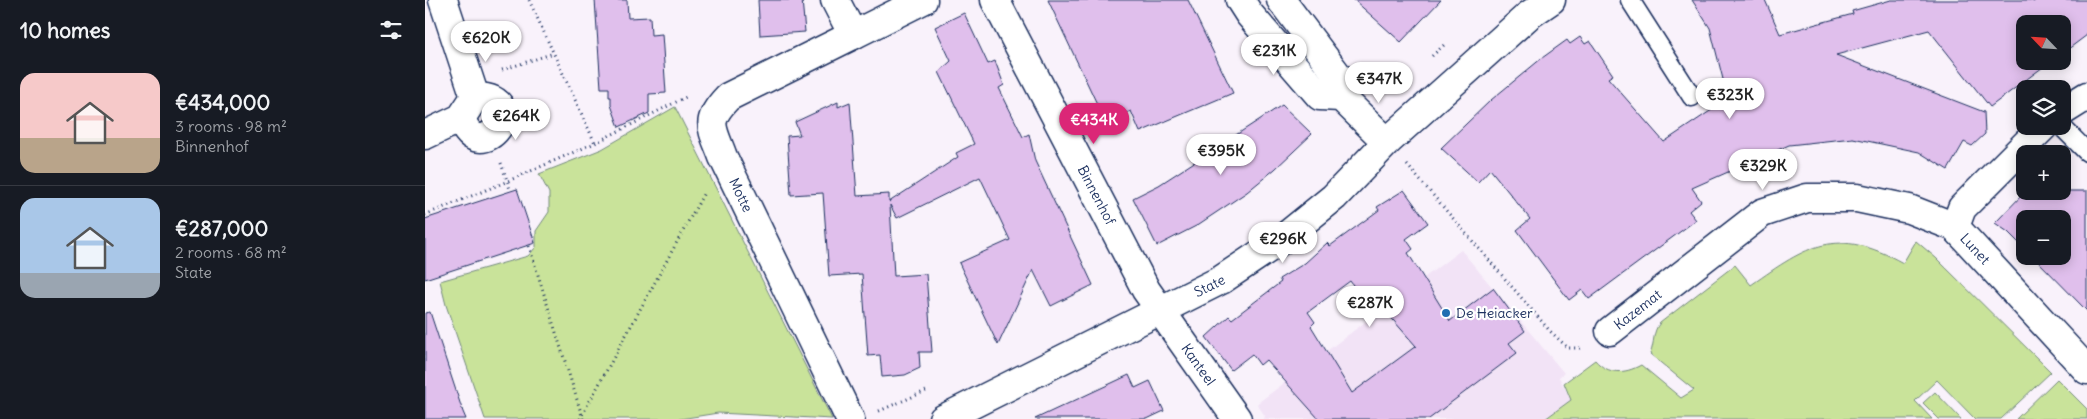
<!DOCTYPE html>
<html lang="en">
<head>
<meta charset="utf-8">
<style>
	body { margin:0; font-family:Delius,sans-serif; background:#242831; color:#f1f3f6; height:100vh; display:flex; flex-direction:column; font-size:19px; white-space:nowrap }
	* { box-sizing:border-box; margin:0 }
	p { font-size:16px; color:#9ea1a6 }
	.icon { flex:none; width:28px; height:28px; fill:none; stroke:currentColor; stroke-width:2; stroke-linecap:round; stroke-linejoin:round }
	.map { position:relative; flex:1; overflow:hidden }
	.details { display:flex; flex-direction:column; background:#171b24; width:425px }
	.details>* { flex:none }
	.needle { width:32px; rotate:295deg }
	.tools { position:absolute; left:1591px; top:15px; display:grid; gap:10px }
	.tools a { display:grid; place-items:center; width:55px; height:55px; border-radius:10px; background:#171b24; box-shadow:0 2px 12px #0003; font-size:25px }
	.price { position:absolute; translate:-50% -42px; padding:0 11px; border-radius:18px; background:#fff; color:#222; font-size:16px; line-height:32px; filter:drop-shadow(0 1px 2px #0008) }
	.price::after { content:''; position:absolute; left:50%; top:30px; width:15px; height:11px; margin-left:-8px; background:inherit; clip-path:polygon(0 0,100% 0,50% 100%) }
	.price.selected { background:#db2777; color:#fff }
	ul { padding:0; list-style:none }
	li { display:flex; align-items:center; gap:15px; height:125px; padding:0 20px }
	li+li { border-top:1px solid #363941 }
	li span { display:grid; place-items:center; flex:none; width:140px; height:100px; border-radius:15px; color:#555 }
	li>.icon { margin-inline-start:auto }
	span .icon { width:60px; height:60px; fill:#fffc; stroke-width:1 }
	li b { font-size:21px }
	h2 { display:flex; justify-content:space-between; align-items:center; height:60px; padding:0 20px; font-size:21px }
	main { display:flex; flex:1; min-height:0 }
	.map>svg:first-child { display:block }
	.built { fill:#f2e3f6 }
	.green { fill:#c9e39a; stroke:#72897c }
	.building { fill:#e0bfec; stroke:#1b2f5e; fill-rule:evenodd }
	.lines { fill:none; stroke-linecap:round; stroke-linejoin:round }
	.lane-casing { stroke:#1b2f5e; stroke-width:21 }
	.street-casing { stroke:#1b2f5e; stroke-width:31 }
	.path { stroke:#1b2f5e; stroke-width:3; stroke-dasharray:1 4; stroke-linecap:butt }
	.lane { stroke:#fff; stroke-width:18 }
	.street { stroke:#fff; stroke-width:28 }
	.poi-dot { fill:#1f6fb2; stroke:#fff; stroke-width:2 }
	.labels { text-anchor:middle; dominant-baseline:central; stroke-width:4.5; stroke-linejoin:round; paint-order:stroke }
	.street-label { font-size:14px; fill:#1b2f5e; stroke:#fff }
	.poi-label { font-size:14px; fill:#1b2f5e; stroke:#fff; text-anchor:start }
</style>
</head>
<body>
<main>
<section class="details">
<h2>10 homes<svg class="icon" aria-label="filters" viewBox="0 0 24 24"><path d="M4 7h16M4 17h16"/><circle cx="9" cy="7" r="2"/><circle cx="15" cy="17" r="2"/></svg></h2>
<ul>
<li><span style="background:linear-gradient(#f6c9c9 65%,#b9a48a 0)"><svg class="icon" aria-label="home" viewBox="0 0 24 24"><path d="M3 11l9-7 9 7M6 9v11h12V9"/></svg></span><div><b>€434,000</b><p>3 rooms · 98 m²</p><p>Binnenhof</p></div></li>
<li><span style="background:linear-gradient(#a9c7e8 75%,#9aa5b1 0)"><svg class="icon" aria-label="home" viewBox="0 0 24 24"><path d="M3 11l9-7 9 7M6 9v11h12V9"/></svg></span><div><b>€287,000</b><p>2 rooms · 68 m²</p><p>State</p></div></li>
</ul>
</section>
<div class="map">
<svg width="1662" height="419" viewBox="0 0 1662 419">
	<rect width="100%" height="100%" fill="#f9f2fb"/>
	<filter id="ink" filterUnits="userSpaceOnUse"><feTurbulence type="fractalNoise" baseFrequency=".02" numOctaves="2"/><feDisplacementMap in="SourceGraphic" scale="10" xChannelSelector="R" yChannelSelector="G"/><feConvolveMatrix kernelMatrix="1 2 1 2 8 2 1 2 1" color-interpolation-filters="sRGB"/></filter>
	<g filter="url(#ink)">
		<path class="built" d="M1036 250 1139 373 1134 377 1146 400 1120 419H839L840 416 832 404 834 402Z"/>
		<g class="green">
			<path d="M250 107 407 419 293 413 255 419H60L21 305 15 281 103 256 111 247V231L124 212V193L114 174 177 149Z"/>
			<path d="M1491 241 1511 258 1626 372 1576 419H1550L1512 380 1490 401 1507 419H1120L1146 400 1139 383 1170 360C1183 375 1200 374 1216 365L1256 398 1269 390 1225 354C1230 343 1227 332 1235 323L1310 265 1326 285C1383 245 1411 226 1478 263Z"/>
			<path d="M1632 379 1662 409V419H1591Z"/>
			<path d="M1510 392 1536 419H1514L1498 403Z"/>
		</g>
		<g class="building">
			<path d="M170 0H202L203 18 225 17 226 35 237 34 241 93 224 94V113L194 127 186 105V97H184V88H176Z"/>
			<path d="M333 0H377L380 32 335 35Z"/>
			<path d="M623 0H763L808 93 715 132 706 111 681 123Z"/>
			<path d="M929 0H1016L976 42Z"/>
			<path d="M1267 0H1340L1355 34 1428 14 1427 11 1466 0H1607L1608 2 1611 0H1662V35L1638 53V24H1600V61H1626L1565 107 1504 30 1411 55 1559 112 1560 134 1547 146 1539 142 1523 170 1494 152 1428 138 1364 145 1267 188 1276 201 1264 211 1271 220 1164 299 1157 290 1144 300 1092 230 1105 219 1065 169 1053 182 1016 148 1066 100 1117 58 1142 40 1145 44 1155 37 1160 44 1165 41 1188 75 1183 78 1239 142 1303 99 1285 28Z"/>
			<path d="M539 13 563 64 570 61 579 85 574 88 598 137 604 134 610 161 668 285 626 306 608 270 573 345 534 263 585 240 555 177 472 218 465 205 469 276 501 274 507 352H494L495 368 480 375 457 377 455 355 443 356 437 274 404 276 398 193 366 195 362 136 375 135 370 122 413 102V107L425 102 432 196 464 194V202L533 157 531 153 549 144 514 72 526 61 510 27Z"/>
			<path d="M857 105 887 134 850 169 822 192 771 226 732 246 708 198 734 185Z"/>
			<path d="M92 189 110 243 0 279V219Z"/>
			<path d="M979 190 1003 223 981 239 988 249 983 253 1025 321 1068 288 1100 331 1084 343 1092 353 1004 419H892L893 418 841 360 835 365 827 354 806 370 781 337 804 316 807 319 856 282 854 279 880 263 902 243 905 246 954 210 952 207ZM925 281 933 292 939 287 991 346 927 393 886 326 890 322 883 312Z"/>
			<path d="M1601 191H1662V311L1608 256H1638V219H1600V249L1583 232 1570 223Z"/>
			<path d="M5 312 38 412 41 419H0V313Z"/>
			<path d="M704 375 710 388 725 381 739 411 722 419H610Z"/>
		</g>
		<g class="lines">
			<g class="lane-casing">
				<g id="lane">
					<path d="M1205 0 1267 97"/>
					<path d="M1636 126 1662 152"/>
				</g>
			</g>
			<g class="street-casing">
				<g id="street">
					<path d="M410 0 428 35 498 0"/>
					<path id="s1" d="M570 0 721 290 812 419"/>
					<path d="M815 0 824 14 895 96 916 97 962 142"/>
					<path d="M856 0 917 81 916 97"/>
					<path d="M1638 111 1662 96"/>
					<path d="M36 118C54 173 110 97 50 97"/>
					<path d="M0 135 36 118 50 97 18 0"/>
					<path d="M1530 227 1537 208 1619 126"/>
					<path id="s2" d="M1185 331 1337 213 1382 198H1432L1484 209 1530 227 1662 370"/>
					<path d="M425 419 298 157C287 127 279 122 303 97L428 35"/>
					<path id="s3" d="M518 419 796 280 856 240 909 197 962 142 1104 15 1126 0"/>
				</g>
			</g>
			<g class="path">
				<path d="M104 0 170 143"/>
				<path d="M1007 56 1019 45"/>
				<path d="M77 70 129 53"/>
				<path d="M76 163 85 189"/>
				<path d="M982 165 1125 331 1143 348H1158"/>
				<path d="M0 215 83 181 170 143 263 96"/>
				<path d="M104 246 158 419"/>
				<path d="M454 411 501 391"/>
				<path d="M155 419 280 191"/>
			</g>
			<use href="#lane" class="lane"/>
			<use href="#street" class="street"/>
		</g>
	</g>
	<circle class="poi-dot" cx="1021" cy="313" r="5"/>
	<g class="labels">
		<g class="street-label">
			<text transform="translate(316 195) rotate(64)">Motte</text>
			<text stroke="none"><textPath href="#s1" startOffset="220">Binnenhof</textPath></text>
			<text stroke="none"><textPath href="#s2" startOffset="422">Lunet</textPath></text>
			<text stroke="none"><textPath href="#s3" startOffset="298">State</textPath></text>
			<text stroke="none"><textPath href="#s2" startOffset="35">Kazemat</textPath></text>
			<text stroke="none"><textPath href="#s1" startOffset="418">Kanteel</textPath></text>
		</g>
		<g class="poi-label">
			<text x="1031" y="313">De Heiacker</text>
		</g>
	</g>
</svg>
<div class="tools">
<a><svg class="needle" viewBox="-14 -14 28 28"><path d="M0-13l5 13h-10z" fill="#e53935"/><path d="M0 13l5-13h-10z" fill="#9ea1a6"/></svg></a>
<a><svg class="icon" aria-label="layers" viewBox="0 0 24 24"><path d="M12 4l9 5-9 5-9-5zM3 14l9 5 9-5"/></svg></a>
<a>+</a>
<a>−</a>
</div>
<b class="price" style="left:61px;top:63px">€620K</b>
<b class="price" style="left:849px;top:76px">€231K</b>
<b class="price" style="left:954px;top:104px">€347K</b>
<b class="price" style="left:1305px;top:120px">€323K</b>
<b class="price" style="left:91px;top:141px">€264K</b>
<b class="price selected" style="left:669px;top:145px">€434K</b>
<b class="price" style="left:796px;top:176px">€395K</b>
<b class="price" style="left:1338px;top:191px">€329K</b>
<b class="price" style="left:858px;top:264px">€296K</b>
<b class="price" style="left:945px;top:328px">€287K</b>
</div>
</main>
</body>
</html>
